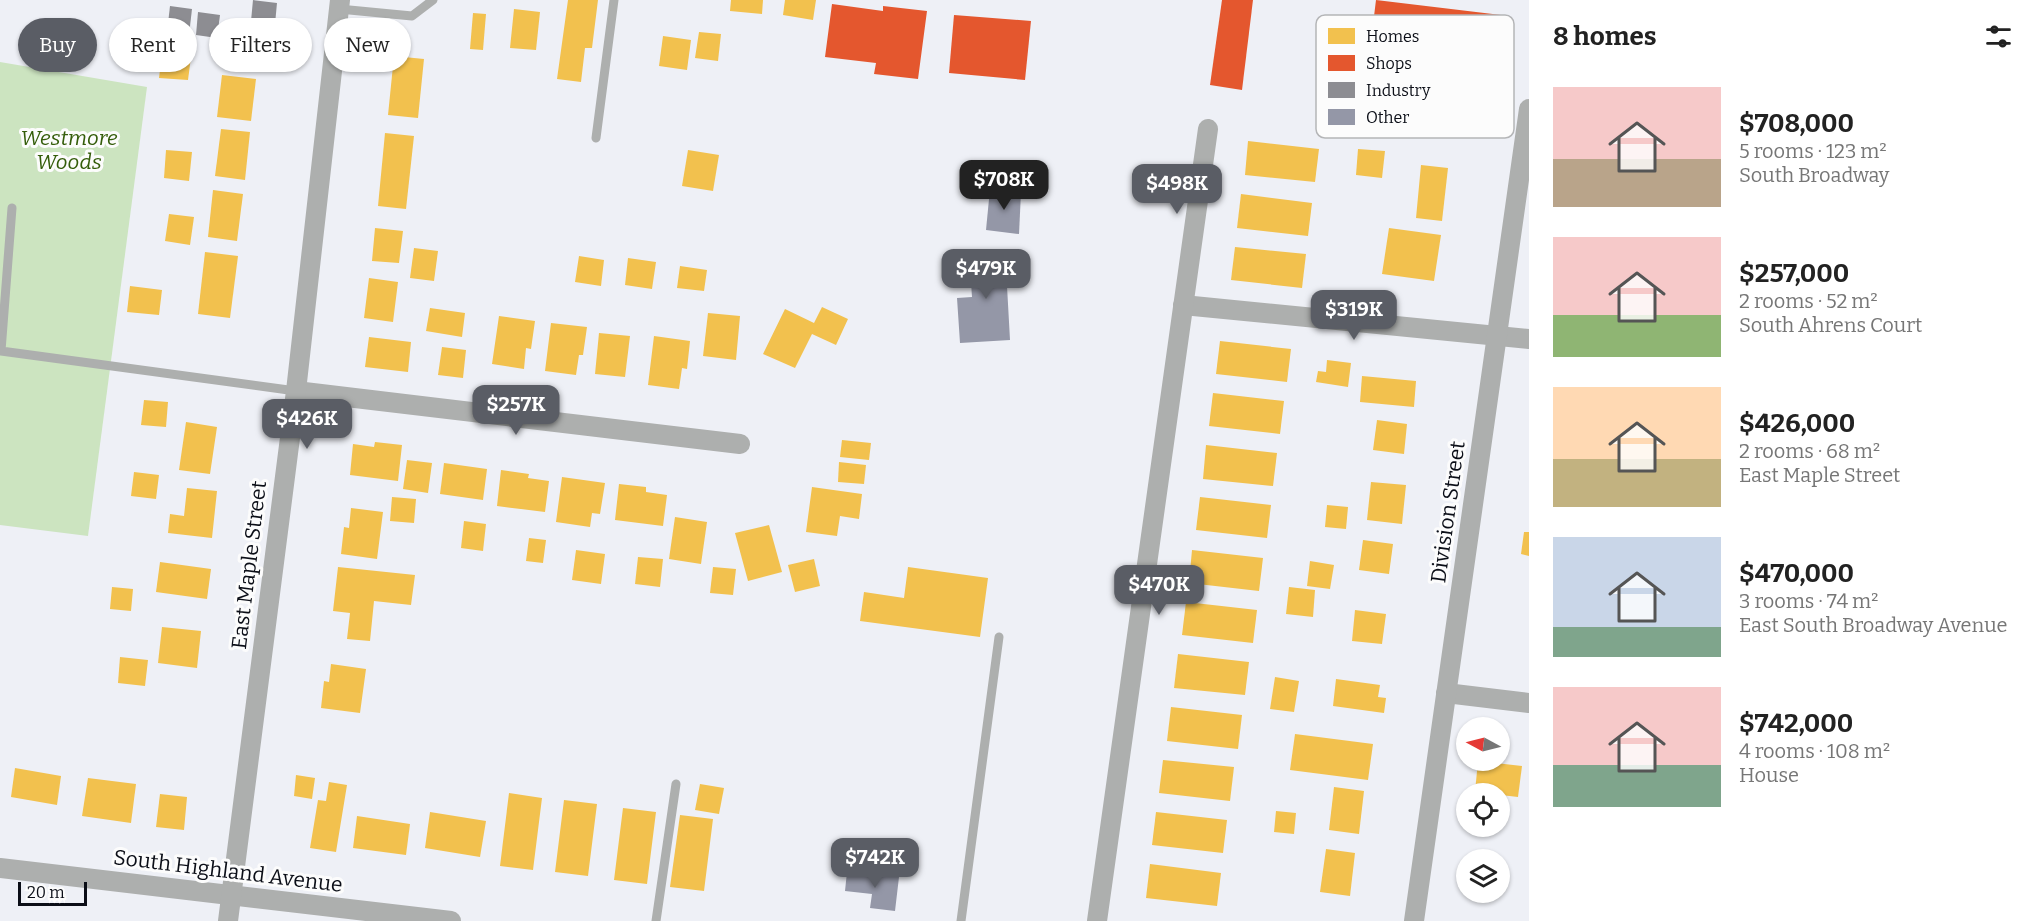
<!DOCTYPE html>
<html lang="en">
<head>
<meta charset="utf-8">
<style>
	body { margin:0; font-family:Bitter,serif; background:#f6f6f6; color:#222; height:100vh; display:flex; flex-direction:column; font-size:22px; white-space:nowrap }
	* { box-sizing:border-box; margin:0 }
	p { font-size:20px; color:#767676 }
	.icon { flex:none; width:33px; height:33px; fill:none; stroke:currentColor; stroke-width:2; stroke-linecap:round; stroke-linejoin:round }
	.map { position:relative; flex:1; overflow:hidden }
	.details { display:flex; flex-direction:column; background:#fff; width:510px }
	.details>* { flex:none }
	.banner { position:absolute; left:18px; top:18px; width:570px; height:54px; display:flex; gap:12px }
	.needle { width:39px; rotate:277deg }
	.fabs { position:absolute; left:1456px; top:717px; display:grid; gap:12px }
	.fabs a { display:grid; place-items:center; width:54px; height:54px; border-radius:50%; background:#fff; box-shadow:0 2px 4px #0004; font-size:30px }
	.scale { position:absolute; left:18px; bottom:15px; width:69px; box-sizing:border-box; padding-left:6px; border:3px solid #0b0e17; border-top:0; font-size:16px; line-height:21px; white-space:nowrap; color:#0b0e17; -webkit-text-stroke:4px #fcfcfc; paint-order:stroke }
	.price { position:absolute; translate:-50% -51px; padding:0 14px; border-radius:12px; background:#5a5d65; color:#fff; font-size:20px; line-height:39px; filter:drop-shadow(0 2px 3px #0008) }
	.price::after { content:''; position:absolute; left:50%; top:36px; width:18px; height:14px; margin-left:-9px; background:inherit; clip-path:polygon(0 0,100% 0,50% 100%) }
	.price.active { background:#222; color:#fff }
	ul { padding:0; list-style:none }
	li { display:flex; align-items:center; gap:18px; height:150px; padding:0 24px }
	li span { display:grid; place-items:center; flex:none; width:168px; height:120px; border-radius:0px; color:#555 }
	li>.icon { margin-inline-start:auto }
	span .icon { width:72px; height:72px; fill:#fffc; stroke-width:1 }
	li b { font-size:26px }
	h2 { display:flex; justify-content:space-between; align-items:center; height:72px; padding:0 24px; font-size:26px }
	.pill { padding:0 21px; border-radius:27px; background:#fff; box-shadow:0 2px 4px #0004; font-size:21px; line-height:54px }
	.pill.active { background:#5a5d65; color:#fff }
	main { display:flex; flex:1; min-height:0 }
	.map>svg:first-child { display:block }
	.green { fill:#cce4c0 }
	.homes { fill:#f2c14e }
	.shops { fill:#e4572e }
	.industry { fill:#8d8d92 }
	.building { fill:#9497a7 }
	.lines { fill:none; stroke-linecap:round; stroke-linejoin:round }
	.lane { stroke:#adafae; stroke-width:9 }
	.street { stroke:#adafae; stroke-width:20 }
	.labels { text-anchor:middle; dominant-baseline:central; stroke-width:6; stroke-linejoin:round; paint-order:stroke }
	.park-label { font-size:21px; font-style:italic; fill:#345d0a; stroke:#fcfcfc }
	.street-label { font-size:21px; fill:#0b0e17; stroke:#fcfcfc }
	.key { fill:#fcfcfc; stroke:#b4b5b7; stroke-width:1.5 }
	.key-label { font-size:16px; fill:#0b0e17 }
</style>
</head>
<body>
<main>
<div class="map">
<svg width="1529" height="921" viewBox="0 0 1529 921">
	<rect width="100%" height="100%" fill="#eef0f6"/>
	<path class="green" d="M0 62 147 87 88 536 0 525Z"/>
	<g class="homes">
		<path d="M568 0H598L592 48H585L581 82 557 79Z"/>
		<path d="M731 0H763L762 14 730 11Z"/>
		<path d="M785 0H816L813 20 783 15Z"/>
		<path d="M514 9 540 12 536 50 510 48Z"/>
		<path d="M473 13 486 14 483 50 470 49Z"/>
		<path d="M699 32 721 34 718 61 695 58Z"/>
		<path d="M663 36 691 40 687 70 659 66Z"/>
		<path d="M162 54 191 57 188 80 159 78Z"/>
		<path d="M394 56 424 59 418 118 388 115Z"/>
		<path d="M222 75 256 79 251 121 217 117Z"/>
		<path d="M221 129 250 132 245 180 215 176Z"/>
		<path d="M385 133 414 136 406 209 378 206Z"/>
		<path d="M1248 141 1319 149 1315 182 1245 175Z"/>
		<path d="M1358 149 1385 151 1382 178 1356 175Z"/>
		<path d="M166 150 192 152 189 181 164 178Z"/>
		<path d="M688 150 719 155 713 191 682 186Z"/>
		<path d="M1421 165 1448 168 1442 221 1416 218Z"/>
		<path d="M213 190 243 194 237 241 208 237Z"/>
		<path d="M1241 194 1312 203 1308 236 1237 228Z"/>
		<path d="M169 214 194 217 190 245 165 241Z"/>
		<path d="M375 228 403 231 399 263 372 261Z"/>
		<path d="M1389 228 1441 235 1434 281 1382 274Z"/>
		<path d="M1235 247 1306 254 1302 288 1231 280Z"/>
		<path d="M414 248 438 251 434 281 410 278Z"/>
		<path d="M205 252 238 256 230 318 198 314Z"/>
		<path d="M579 256 604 260 601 286 575 282Z"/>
		<path d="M628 258 656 262 652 289 625 285Z"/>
		<path d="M680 266 707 270 704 291 677 288Z"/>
		<path d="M369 278 398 282 393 322 364 318Z"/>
		<path d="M130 286 162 290 159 315 127 312Z"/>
		<path d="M822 307 848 319 836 345 812 334 795 368 763 354 785 309 814 323Z"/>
		<path d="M430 308 465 313 462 337 426 331Z"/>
		<path d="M708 313 740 316 736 360 703 356Z"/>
		<path d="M499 316 535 321 531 349 526 348 524 369 492 364Z"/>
		<path d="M551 323 587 327 583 355H579L576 375 545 371Z"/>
		<path d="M599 333 630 336 625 377 595 374Z"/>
		<path d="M654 336 690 341 687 369 682 368 679 389 648 385Z"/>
		<path d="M369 337 411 342 408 372 365 367Z"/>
		<path d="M1220 341 1291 349 1287 382 1216 374Z"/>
		<path d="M442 347 466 350 463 378 438 375Z"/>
		<path d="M1327 360 1351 363 1348 387 1316 382 1318 371 1326 372Z"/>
		<path d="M1362 376 1416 381 1414 407 1360 402Z"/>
		<path d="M1213 393 1284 401 1280 434 1209 426Z"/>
		<path d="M144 400 168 402 166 427 141 425Z"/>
		<path d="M1377 420 1407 424 1404 454 1373 450Z"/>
		<path d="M186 422 217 427 210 474 179 470Z"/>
		<path d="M842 440 871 443 869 460 840 457Z"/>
		<path d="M375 442 402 445 398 481 350 475 353 444 374 447Z"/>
		<path d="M1206 445 1277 453 1273 486 1203 479Z"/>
		<path d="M407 460 432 463 428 493 403 489Z"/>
		<path d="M839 462 866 465 864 484 838 482Z"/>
		<path d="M444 463 487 469 483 500 440 494Z"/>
		<path d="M501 470 529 474 528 478 549 481 545 512 497 506Z"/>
		<path d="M134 472 159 475 156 499 131 496Z"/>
		<path d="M562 477 605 483 600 514 592 513 590 527 556 522Z"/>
		<path d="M1371 482 1406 485 1402 524 1367 520Z"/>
		<path d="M619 484 646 487V492L667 495 663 526 615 520Z"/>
		<path d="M812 487 862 494 859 519 840 516 837 536 806 532Z"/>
		<path d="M187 488 217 491 212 538 168 533 170 514 184 516Z"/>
		<path d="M392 497 416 499 414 523 390 521Z"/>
		<path d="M1200 497 1271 505 1267 538 1196 530Z"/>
		<path d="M1327 505 1348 507 1346 529 1325 527Z"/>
		<path d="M351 508 383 512 377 559 341 554 344 527 349 528Z"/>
		<path d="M675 517 707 522 701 564 669 559Z"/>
		<path d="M464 521 486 524 483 551 461 548Z"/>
		<path d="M769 525 782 572 748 581 735 533Z"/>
		<path d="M1524 532H1529V556L1521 554Z"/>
		<path d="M529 538 546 540 543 563 526 561Z"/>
		<path d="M1363 540 1393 544 1389 574 1359 570Z"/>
		<path d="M576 550 605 554 601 584 572 580Z"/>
		<path d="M1192 550 1263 558 1259 591 1189 583Z"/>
		<path d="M638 557 663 559 660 587 635 584Z"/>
		<path d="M814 559 820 586 795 592 788 565Z"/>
		<path d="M1310 561 1334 565 1330 589 1307 586Z"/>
		<path d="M160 562 211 569 207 599 156 592Z"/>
		<path d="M338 567 415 575 411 605 374 601 370 641 347 639 350 613 333 611Z"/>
		<path d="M713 567 736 569 733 595 710 593Z"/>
		<path d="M908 567 988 578 980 637 860 621 864 592 904 598Z"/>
		<path d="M112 587 133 589 131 611 110 609Z"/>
		<path d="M1289 587 1315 590 1313 617 1286 614Z"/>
		<path d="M1186 602 1257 610 1253 643 1182 635Z"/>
		<path d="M1355 610 1386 614 1382 644 1352 641Z"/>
		<path d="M162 627 201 631 197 668 158 663Z"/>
		<path d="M1178 654 1249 662 1245 695 1174 688Z"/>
		<path d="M120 657 148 660 145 686 118 683Z"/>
		<path d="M331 664 366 669 360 713 321 708 324 681 329 682Z"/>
		<path d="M1275 677 1299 681 1294 712 1270 709Z"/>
		<path d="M1336 679 1380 685 1378 697 1386 698 1384 713 1333 706Z"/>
		<path d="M1171 707 1242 715 1238 749 1167 741Z"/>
		<path d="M1295 734 1373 744 1368 780 1290 770Z"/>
		<path d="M1163 760 1234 767 1230 801 1159 793Z"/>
		<path d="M1478 761 1522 766 1518 797 1475 792Z"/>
		<path d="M15 768 61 776 57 805 11 797Z"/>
		<path d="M296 775 315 778 312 799 294 796Z"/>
		<path d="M88 778 136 784 131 823 82 816Z"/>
		<path d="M329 782 347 785 336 852 310 848 318 800 326 801Z"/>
		<path d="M700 784 724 788 719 814 695 810Z"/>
		<path d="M1334 787 1364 791 1359 834 1329 830Z"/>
		<path d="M509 793 542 798 533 870 500 866Z"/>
		<path d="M160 794 187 797 184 830 156 827Z"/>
		<path d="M564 800 597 804 588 876 555 872Z"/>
		<path d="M623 808 656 812 647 884 614 880Z"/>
		<path d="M1276 811 1296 813 1294 834 1274 832Z"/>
		<path d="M430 812 486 821 480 857 425 848Z"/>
		<path d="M1156 812 1227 820 1223 853 1152 845Z"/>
		<path d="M680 815 713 819 704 891 670 887Z"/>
		<path d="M357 816 410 824 406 855 353 848Z"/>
		<path d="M1326 849 1355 853 1350 896 1320 892Z"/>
		<path d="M1150 864 1221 873 1217 906 1146 898Z"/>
	</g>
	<g class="shops">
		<path d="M1222 0H1253L1242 90 1210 85Z"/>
		<path d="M1376 0 1501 15 1493 80 1477 78 1476 90 1441 86 1439 107 1400 102 1405 62 1369 57Z"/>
		<path d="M832 4 883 11V6L927 11 918 79 874 74 876 63 825 57Z"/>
		<path d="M954 15 1031 21 1025 80 949 73Z"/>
	</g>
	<g class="industry">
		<path d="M253 0 277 3 275 24 251 21Z"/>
		<path d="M170 6 192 9 189 35 167 32Z"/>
		<path d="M198 12 220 15 217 38 196 35Z"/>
	</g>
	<g class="building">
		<path d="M990 189 1021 192 1019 234 986 230Z"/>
		<path d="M1005 250 1010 340 960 343 957 298 972 297 969 252Z"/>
		<path d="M847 872 899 877 895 911 870 908 872 894 845 891Z"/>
	</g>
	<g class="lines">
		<g class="lane">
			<path d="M339 9 412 16 433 0"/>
			<path d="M596 138 614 0"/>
			<path d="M12 208 1 351 296 391"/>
			<path d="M656 921 676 784"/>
			<path d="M961 921 999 637"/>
		</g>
		<g class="street">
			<path d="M1183 305 1529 339"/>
			<path d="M296 391 740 444"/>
			<path d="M1446 693 1529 703"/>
			<path d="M0 868 451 921"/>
			<path d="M228 921 296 391 340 0"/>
			<path d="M1097 921 1208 129"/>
			<path d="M1414 921 1529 109"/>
		</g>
	</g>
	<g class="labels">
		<g class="park-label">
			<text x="69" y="138">Westmore<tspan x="69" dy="24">Woods</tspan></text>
		</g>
		<g class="street-label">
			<text transform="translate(1448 512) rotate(-82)">Division Street</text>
			<text transform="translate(249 565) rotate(-83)">East Maple Street</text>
			<text transform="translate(228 871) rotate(7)">South Highland Avenue</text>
		</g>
	</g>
	<rect x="1316" y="15" width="198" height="123" rx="9" class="key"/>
	<rect x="1328" y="28" width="27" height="16" fill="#f2c14e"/>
	<rect x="1328" y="55" width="27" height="16" fill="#e4572e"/>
	<rect x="1328" y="82" width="27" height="16" fill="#8d8d92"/>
	<rect x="1328" y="109" width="27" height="16" fill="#9497a7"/>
	<g class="key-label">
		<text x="1366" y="42">Homes</text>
		<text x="1366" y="69">Shops</text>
		<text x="1366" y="96">Industry</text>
		<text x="1366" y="123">Other</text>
	</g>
</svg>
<div class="fabs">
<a><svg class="needle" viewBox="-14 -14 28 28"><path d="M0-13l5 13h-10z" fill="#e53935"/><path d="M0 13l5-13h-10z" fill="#767676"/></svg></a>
<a><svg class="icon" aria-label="locate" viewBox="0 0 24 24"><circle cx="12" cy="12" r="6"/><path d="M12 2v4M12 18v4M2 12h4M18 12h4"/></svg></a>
<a><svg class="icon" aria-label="layers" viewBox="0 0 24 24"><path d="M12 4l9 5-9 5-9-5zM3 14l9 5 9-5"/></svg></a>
</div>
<div class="scale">20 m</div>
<b class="price active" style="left:1004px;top:211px">$708K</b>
<b class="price" style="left:1177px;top:215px">$498K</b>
<b class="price" style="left:986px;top:300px">$479K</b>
<b class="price" style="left:1354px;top:341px">$319K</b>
<b class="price" style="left:516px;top:436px">$257K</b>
<b class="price" style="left:307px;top:450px">$426K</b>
<b class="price" style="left:1159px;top:616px">$470K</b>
<b class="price" style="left:875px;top:889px">$742K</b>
<div class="banner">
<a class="pill active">Buy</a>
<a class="pill">Rent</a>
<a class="pill">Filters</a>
<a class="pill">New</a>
</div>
</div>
<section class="details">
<h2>8 homes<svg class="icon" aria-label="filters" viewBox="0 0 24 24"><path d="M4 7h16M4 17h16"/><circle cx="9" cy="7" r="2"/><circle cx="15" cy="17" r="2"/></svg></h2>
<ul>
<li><span style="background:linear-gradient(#f6c9c9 60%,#b9a48a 0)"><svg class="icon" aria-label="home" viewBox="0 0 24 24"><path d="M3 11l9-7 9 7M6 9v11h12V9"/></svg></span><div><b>$708,000</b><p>5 rooms · 123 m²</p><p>South Broadway</p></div></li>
<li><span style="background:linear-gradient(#f6c9c9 65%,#8fb573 0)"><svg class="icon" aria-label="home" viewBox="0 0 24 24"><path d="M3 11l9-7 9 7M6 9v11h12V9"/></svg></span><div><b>$257,000</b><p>2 rooms · 52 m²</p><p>South Ahrens Court</p></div></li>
<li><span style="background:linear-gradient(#ffd9b3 60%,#c2b280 0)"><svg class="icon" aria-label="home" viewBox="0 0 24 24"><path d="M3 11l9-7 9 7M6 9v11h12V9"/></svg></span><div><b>$426,000</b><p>2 rooms · 68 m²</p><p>East Maple Street</p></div></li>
<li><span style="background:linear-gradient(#c9d6e8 75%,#7fa58c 0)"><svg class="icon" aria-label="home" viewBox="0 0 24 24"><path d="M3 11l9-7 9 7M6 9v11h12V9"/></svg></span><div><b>$470,000</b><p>3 rooms · 74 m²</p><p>East South Broadway Avenue</p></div></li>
<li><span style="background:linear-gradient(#f6c9c9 65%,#7fa58c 0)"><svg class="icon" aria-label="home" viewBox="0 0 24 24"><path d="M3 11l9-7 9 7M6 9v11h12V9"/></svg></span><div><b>$742,000</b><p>4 rooms · 108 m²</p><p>House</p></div></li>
</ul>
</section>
</main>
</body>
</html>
